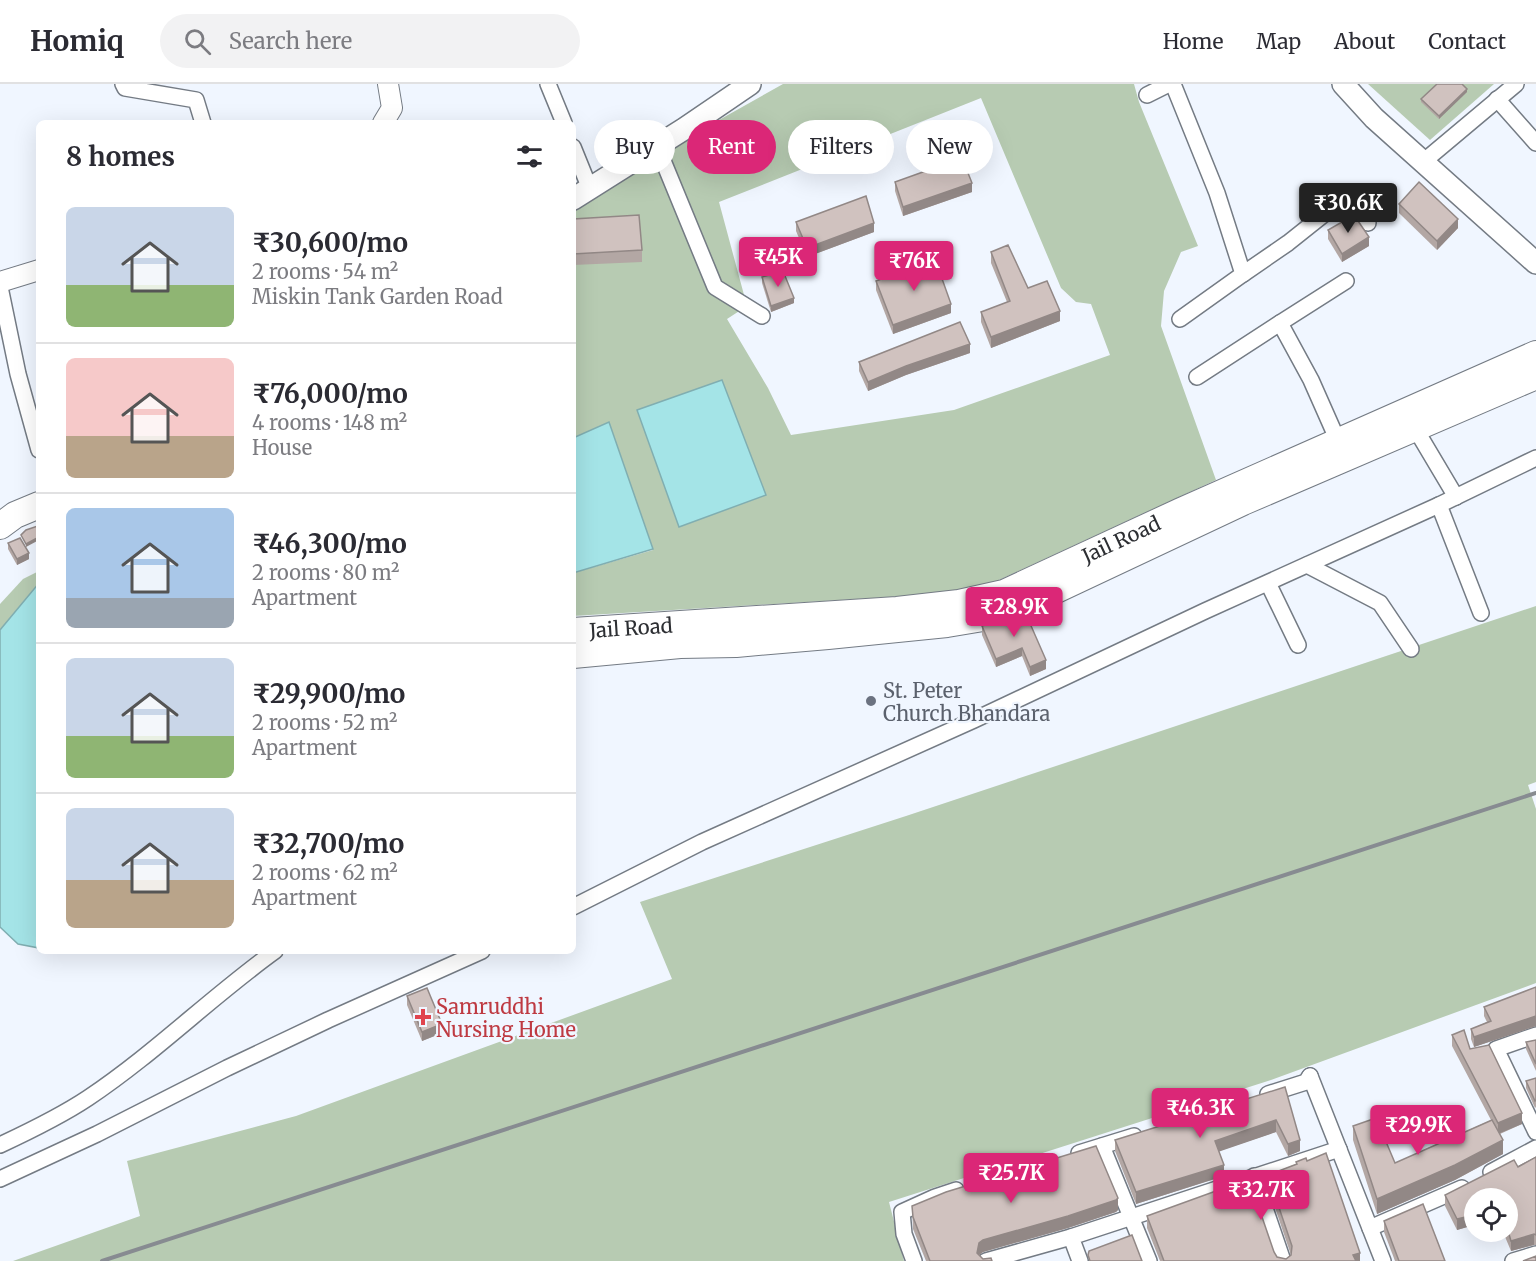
<!DOCTYPE html>
<html lang="en">
<head>
<meta charset="utf-8">
<style>
	body { margin:0; font-family:Merriweather,serif; background:#f2f2f3; color:#2b2b33; height:100vh; display:flex; flex-direction:column; font-size:22px; white-space:nowrap }
	* { box-sizing:border-box; margin:0 }
	p { font-size:20px; color:#7c7c81 }
	.icon { flex:none; width:33px; height:33px; fill:none; stroke:currentColor; stroke-width:2; stroke-linecap:round; stroke-linejoin:round }
	.map { position:relative; flex:1; overflow:hidden }
	.side { position:absolute; left:36px; top:36px; width:540px; height:834px; display:flex; flex-direction:column; background:#fff; border-radius:9px; box-shadow:0 6px 24px #0002 }
	.side>* { flex:none }
	.hud { position:absolute; left:594px; top:36px; width:570px; height:54px; display:flex; gap:12px }
	.buttons { position:absolute; left:1464px; top:1104px; display:grid; gap:12px }
	.buttons a { display:grid; place-items:center; width:54px; height:54px; border-radius:50%; background:#fff; box-shadow:0 6px 24px #0002; font-size:30px }
	.price { position:absolute; translate:-50% -51px; padding:0 14px; border-radius:6px; background:#db2777; color:#fff; font-size:20px; line-height:39px; filter:drop-shadow(0 2px 3px #0008) }
	.price::after { content:''; position:absolute; left:50%; top:36px; width:18px; height:14px; margin-left:-9px; background:inherit; clip-path:polygon(0 0,100% 0,50% 100%) }
	.price.active { background:#222; color:#fff }
	ul { padding:0; list-style:none }
	li { display:flex; align-items:center; gap:18px; height:150px; padding:0 30px }
	li+li { border-top:2px solid #e1e1e2 }
	li span { display:grid; place-items:center; flex:none; width:168px; height:120px; border-radius:9px; color:#555 }
	li>.icon { margin-inline-start:auto }
	span .icon { width:72px; height:72px; fill:#fffc; stroke-width:1 }
	li b { font-size:26px }
	h2 { display:flex; justify-content:space-between; align-items:center; height:72px; padding:0 30px; font-size:26px }
	.pill { padding:0 21px; border-radius:27px; background:#fff; box-shadow:0 6px 24px #0002; font-size:21px; line-height:54px }
	.pill.active { background:#db2777; color:#fff }
	header { display:flex; align-items:center; gap:36px; box-sizing:border-box; height:84px; padding:0 30px; background:#fff; border-bottom:2px solid #e1e1e2 }
	header strong { font-size:28px }
	nav { display:flex; gap:33px; margin-inline-start:auto; font-size:21px }
	.search { width:420px; height:54px; background:#f2f2f3; display:flex; align-items:center; gap:15px; box-sizing:border-box; padding:0 21px; border-radius:33px; color:#7c7c81; font-size:22px }
	.map>svg:first-child { display:block }
	.green { fill:#b7cbb2; fill-rule:evenodd }
	.water { fill:#a4e4e7; stroke:#80aeb1; stroke-width:1.5 }
	.lines { fill:none; stroke-linecap:round; stroke-linejoin:round }
	.minor-casing { stroke:#747b84; stroke-width:18 }
	.tertiary-casing { stroke:#747b84; stroke-width:22 }
	.secondary-casing { stroke:#747b84; stroke-width:24 }
	.trunk-casing { stroke:#747b84; stroke-width:28 }
	.minor { stroke:#fff; stroke-width:15 }
	.tertiary { stroke:#fff; stroke-width:20 }
	.secondary { stroke:#fff; stroke-width:21 }
	.trunk { stroke:#fff; stroke-width:26 }
	.rail { stroke:#878b91; stroke-width:4 }
	.wall { fill:#b3a7a4 }
	.shaded-wall { fill:#928886 }
	.building { fill:#d0c2bf; stroke:#928886; stroke-width:1.5 }
	.worship-dot { fill:#6b7280; stroke:#f0f6ff; stroke-width:2 }
	.health-dot { fill:#e0444e; stroke:#f0f6ff; stroke-width:2 }
	.labels { text-anchor:middle; dominant-baseline:central; stroke-width:4.5; stroke-linejoin:round; paint-order:stroke }
	.street-label { font-size:20px; fill:#2d2f33; stroke:#f0f6ff }
	.worship-label { font-size:20px; fill:#5b616d; stroke:#f0f6ff; text-anchor:start }
	.health-label { font-size:20px; fill:#be3a42; stroke:#f0f6ff; text-anchor:start }
</style>
</head>
<body>
<header>
<strong>Homiq</strong>
<div class="search"><svg class="icon" aria-label="search" viewBox="0 0 24 24"><circle cx="10" cy="10" r="6"/><path d="M15 15l6 6"/></svg>Search here</div>
<nav><a>Home</a><a>Map</a><a>About</a><a>Contact</a></nav>
</header>
<div class="map">
<svg width="1536" height="1177" viewBox="0 0 1536 1177">
	<rect width="100%" height="100%" fill="#f0f6ff"/>
	<g class="green">
		<path d="M783 0H1134L1139 18 1198 162 1181 168 1164 207 1161 242 1216 396 973 508 573 532V489L653 466 609 339 573 354V118ZM981 14 1061 204 1076 218 1091 220 1110 271 954 326 791 351 768 304 727 235 747 222 719 118Z"/>
		<path d="M1368 0H1494L1430 56Z"/>
		<path d="M39 487V499L0 546V520L23 495Z"/>
		<path d="M1536 522V698L1528 701 1536 725V899L1271 996 889 1118 904 1177H13L140 1132 127 1077 296 1032 672 895 640 818 906 732Z"/>
	</g>
	<g class="water">
		<path d="M722 296 766 411 679 443 637 326Z"/>
		<path d="M609 338 653 465 573 489V354Z"/>
		<path d="M39 499V864L18 860 0 843V546Z"/>
	</g>
	<g class="lines">
		<g class="minor-casing">
			<g id="minor">
				<path d="M123 0 125 4 196 16 203 39"/>
				<path d="M548 0 564 39"/>
				<path d="M1173 0 1217 109 1243 190 1180 235"/>
				<path d="M1147 11 1169 0"/>
				<path d="M1497 15 1536 59"/>
				<path d="M657 62 715 203 762 232"/>
				<path d="M573 63 590 105"/>
				<path d="M1423 78 1516 0"/>
				<path d="M1243 190 1288 159 1342 116 1368 139"/>
				<path d="M0 203 18 290 39 366"/>
				<path d="M1280 239 1346 197"/>
				<path d="M1197 293 1280 239 1311 296 1338 357"/>
				<path d="M1415 344 1456 413"/>
				<path d="M1439 421 1481 529"/>
				<path d="M1307 481 1380 519 1411 565"/>
				<path d="M1268 499 1298 561"/>
				<path d="M573 823 702 758 974 636 1205 527 1439 421 1536 374"/>
				<path d="M1536 951 1496 965 1536 1048"/>
				<path d="M1310 992 1383 1177"/>
				<path d="M1268 1010 1306 998 1310 992"/>
				<path d="M0 1061C30 1047 61 1032 88 1014 154 970 211 913 275 867"/>
				<path d="M1102 1062 1149 1177"/>
				<path d="M1079 1069 1134 1052"/>
				<path d="M1491 1088 1536 1064"/>
				<path d="M1254 1092 1283 1177"/>
				<path d="M0 1095 97 1050 227 984 328 936 482 867"/>
				<path d="M1370 1144 1462 1104"/>
				<path d="M914 1177 904 1150 902 1128 935 1113 956 1106"/>
				<path d="M986 1177 1071 1153"/>
				<path d="M1080 1177 1071 1153 1339 1065"/>
				<path d="M1513 1177 1536 1170"/>
			</g>
		</g>
		<g class="tertiary-casing">
			<g id="tertiary">
				<path d="M383 39 392 24 388 0"/>
				<path d="M0 198 39 186"/>
			</g>
		</g>
		<g class="secondary-casing">
			<g id="secondary">
				<path d="M1343 0 1374 34 1536 179"/>
				<path d="M573 115 684 45 750 0"/>
			</g>
		</g>
		<g class="trunk-casing">
			<g id="trunk">
				<path d="M0 442 15 431 39 421"/>
				<path id="s1" d="M573 547 897 526 959 519 1004 509 1181 427 1536 270"/>
				<path d="M573 571 680 561 736 560 828 552 947 540 995 532 1022 522 1243 418 1536 292"/>
			</g>
		</g>
		<use href="#minor" class="minor"/>
		<use href="#tertiary" class="tertiary"/>
		<use href="#secondary" class="secondary"/>
		<use href="#trunk" class="trunk"/>
		<path class="rail" d="M102 1177 1536 709"/>
	</g>
	<g class="wall">
		<path d="M1467 8 1439 35 1421 18V15Z"/>
		<path d="M895 98 972 108 903 132 895 107Z"/>
		<path d="M1399 120 1458 144 1437 166 1399 129Z"/>
		<path d="M573 135 642 166V178L573 181Z"/>
		<path d="M796 138 874 148 807 173 796 147Z"/>
		<path d="M1328 146 1369 162 1342 178 1328 155Z"/>
		<path d="M991 168 1028 204 1060 237 991 264 981 238V228L1007 218 991 179Z"/>
		<path d="M762 193 794 219 771 228 762 199Z"/>
		<path d="M876 197 951 229 893 250 876 206Z"/>
		<path d="M970 269 906 291 868 307 859 287V278Z"/>
		<path d="M8 459 29 475 17 481 8 465Z"/>
		<path d="M1025 528 1046 585 1030 592 1022 572 996 583 982 551V542Z"/>
		<path d="M1536 903V942L1474 963 1471 955V945L1487 938 1484 932V923Z"/>
		<path d="M407 912 442 949 422 957 407 921Z"/>
		<path d="M1452 951 1470 965 1522 1040 1500 1050 1503 1070 1455 1096 1377 1130 1353 1056V1042L1395 1079 1491 1036 1452 962Z"/>
		<path d="M1536 956V987L1526 965V958Z"/>
		<path d="M1536 994V1023L1535 1024 1526 1004V997Z"/>
		<path d="M1285 1003 1300 1067 1288 1072 1276 1048 1219 1067 1224 1092 1136 1120 1115 1067V1056Z"/>
		<path d="M1536 1073V1161H1534L1511 1167 1503 1148H1508V1114H1474V1141L1457 1146 1445 1122V1111L1518 1083Z"/>
		<path d="M1296 1078 1360 1177H1160L1147 1144V1132L1274 1168 1277 1173 1286 1175 1291 1171 1268 1103V1091L1296 1080Z"/>
		<path d="M912 1122 1118 1126 1116 1128 1068 1144 983 1168 979 1171 983 1175 992 1177H926L913 1145Z"/>
		<path d="M1384 1137 1445 1177H1395L1384 1148Z"/>
	</g>
	<g class="shaded-wall">
		<path d="M1467 5V8L1439 35V32Z"/>
		<path d="M972 99V108L903 132V123Z"/>
		<path d="M1458 135V144L1437 166V157Z"/>
		<path d="M874 139V148L807 173V164Z"/>
		<path d="M1369 153V162L1342 178V170Z"/>
		<path d="M794 214V219L771 228V222Z"/>
		<path d="M951 220V229L893 250V241Z"/>
		<path d="M1060 227V237L991 264V253Z"/>
		<path d="M970 260V269L906 291 868 307V298L906 282Z"/>
		<path d="M39 453V456L26 463V460Z"/>
		<path d="M29 469V475L17 481V475Z"/>
		<path d="M1022 564V572L996 583V575Z"/>
		<path d="M1046 576V585L1030 592V583Z"/>
		<path d="M1536 932V942L1474 963V953Z"/>
		<path d="M442 940V949L422 957V948Z"/>
		<path d="M1522 1029V1040L1498 1050V1039Z"/>
		<path d="M1276 1036V1048L1215 1069V1057Z"/>
		<path d="M1300 1056V1067L1288 1072V1060Z"/>
		<path d="M1503 1056V1070L1455 1096 1377 1130V1115Z"/>
		<path d="M1224 1081V1092L1136 1120V1108Z"/>
		<path d="M1118 1114V1126L1116 1128 1068 1144 983 1168 979 1171 977 1169 979 1159 983 1156Z"/>
		<path d="M1474 1131V1141L1457 1146V1135Z"/>
		<path d="M1534 1150V1161L1511 1167V1157Z"/>
		<path d="M1360 1169V1177H1353V1171Z"/>
	</g>
	<g class="building">
		<path d="M1437 0H1462L1467 5 1439 32 1421 15Z"/>
		<path d="M962 74 972 99 903 123 895 98Z"/>
		<path d="M1419 98 1458 135 1437 157 1399 120Z"/>
		<path d="M866 112 874 139 807 164 796 138Z"/>
		<path d="M639 131 642 166 573 170V135Z"/>
		<path d="M1354 131 1369 153 1342 170 1328 146Z"/>
		<path d="M1008 161 1028 204 1047 197 1060 227 991 253 981 228 1010 217 991 168Z"/>
		<path d="M935 175 951 220 893 241 876 197Z"/>
		<path d="M783 187 794 214 771 222 762 193Z"/>
		<path d="M960 238 970 260 906 282 868 298 859 278Z"/>
		<path d="M39 440V453L26 460 21 451 26 446 38 442Z"/>
		<path d="M20 454 29 469 17 475 8 459Z"/>
		<path d="M1025 528 1046 576 1030 583 1022 564 996 575 982 542Z"/>
		<path d="M1536 903V932L1474 953 1471 945 1491 937 1484 923Z"/>
		<path d="M427 904 442 940 422 948 407 912Z"/>
		<path d="M1464 946 1470 965 1489 961 1522 1029 1498 1039 1452 951Z"/>
		<path d="M1536 956V980L1526 958Z"/>
		<path d="M1536 994V1016L1535 1017 1526 997Z"/>
		<path d="M1285 1003 1300 1056 1288 1060 1276 1036 1215 1057 1224 1081 1136 1108 1115 1056Z"/>
		<path d="M1376 1034 1395 1079 1492 1036 1503 1056 1455 1081 1377 1115 1353 1042Z"/>
		<path d="M1096 1062 1118 1114 1116 1116 1068 1132 983 1156 979 1159 977 1169 983 1175 991 1174 992 1177H930L913 1133 912 1122 946 1108Z"/>
		<path d="M1326 1069 1360 1169 1353 1171 1356 1177H1164L1147 1132 1249 1095 1274 1168 1277 1173 1286 1175 1291 1171 1292 1162 1268 1091 1297 1080 1296 1078 1306 1074 1307 1077Z"/>
		<path d="M1536 1073V1151L1534 1150 1511 1157 1508 1147V1114H1474V1131L1457 1135 1445 1111 1514 1076 1518 1083Z"/>
		<path d="M1423 1120 1445 1177H1399L1384 1137Z"/>
		<path d="M1132 1151 1142 1177H1090L1088 1171 1089 1167Z"/>
		<path d="M1536 1172V1177H1523Z"/>
	</g>
	<circle class="worship-dot" cx="871" cy="617" r="6"/>
	<path class="health-dot" d="M420 924h6v6h6v6h-6v6h-6v-6h-6v-6h6z"/>
	<g class="labels">
		<g class="street-label">
			<text stroke="none"><textPath href="#s1" startOffset="562">Jail Road</textPath></text>
			<text stroke="none"><textPath href="#s1" startOffset="58">Jail Road</textPath></text>
		</g>
		<g class="worship-label">
			<text x="883" y="606">St. Peter<tspan x="883" dy="23">Church Bhandara</tspan></text>
		</g>
		<g class="health-label">
			<text x="436" y="922">Samruddhi<tspan x="436" dy="23">Nursing Home</tspan></text>
		</g>
	</g>
</svg>
<div class="buttons">
<a><svg class="icon" aria-label="locate" viewBox="0 0 24 24"><circle cx="12" cy="12" r="6"/><path d="M12 2v4M12 18v4M2 12h4M18 12h4"/></svg></a>
</div>
<b class="price active" style="left:1348px;top:150px">₹30.6K</b>
<b class="price" style="left:778px;top:204px">₹45K</b>
<b class="price" style="left:914px;top:208px">₹76K</b>
<b class="price" style="left:1014px;top:554px">₹28.9K</b>
<b class="price" style="left:1200px;top:1055px">₹46.3K</b>
<b class="price" style="left:1418px;top:1072px">₹29.9K</b>
<b class="price" style="left:1011px;top:1120px">₹25.7K</b>
<b class="price" style="left:1261px;top:1137px">₹32.7K</b>
<div class="hud">
<a class="pill">Buy</a>
<a class="pill active">Rent</a>
<a class="pill">Filters</a>
<a class="pill">New</a>
</div>
<section class="side">
<h2>8 homes<svg class="icon" aria-label="filters" viewBox="0 0 24 24"><path d="M4 7h16M4 17h16"/><circle cx="9" cy="7" r="2"/><circle cx="15" cy="17" r="2"/></svg></h2>
<ul>
<li><span style="background:linear-gradient(#c9d6e8 65%,#8fb573 0)"><svg class="icon" aria-label="home" viewBox="0 0 24 24"><path d="M3 11l9-7 9 7M6 9v11h12V9"/></svg></span><div><b>₹30,600/mo</b><p>2 rooms · 54 m²</p><p>Miskin Tank Garden Road</p></div></li>
<li><span style="background:linear-gradient(#f6c9c9 65%,#b9a48a 0)"><svg class="icon" aria-label="home" viewBox="0 0 24 24"><path d="M3 11l9-7 9 7M6 9v11h12V9"/></svg></span><div><b>₹76,000/mo</b><p>4 rooms · 148 m²</p><p>House</p></div></li>
<li><span style="background:linear-gradient(#a9c7e8 75%,#9aa5b1 0)"><svg class="icon" aria-label="home" viewBox="0 0 24 24"><path d="M3 11l9-7 9 7M6 9v11h12V9"/></svg></span><div><b>₹46,300/mo</b><p>2 rooms · 80 m²</p><p>Apartment</p></div></li>
<li><span style="background:linear-gradient(#c9d6e8 65%,#8fb573 0)"><svg class="icon" aria-label="home" viewBox="0 0 24 24"><path d="M3 11l9-7 9 7M6 9v11h12V9"/></svg></span><div><b>₹29,900/mo</b><p>2 rooms · 52 m²</p><p>Apartment</p></div></li>
<li><span style="background:linear-gradient(#c9d6e8 60%,#b9a48a 0)"><svg class="icon" aria-label="home" viewBox="0 0 24 24"><path d="M3 11l9-7 9 7M6 9v11h12V9"/></svg></span><div><b>₹32,700/mo</b><p>2 rooms · 62 m²</p><p>Apartment</p></div></li>
</ul>
</section>
</div>
</body>
</html>
